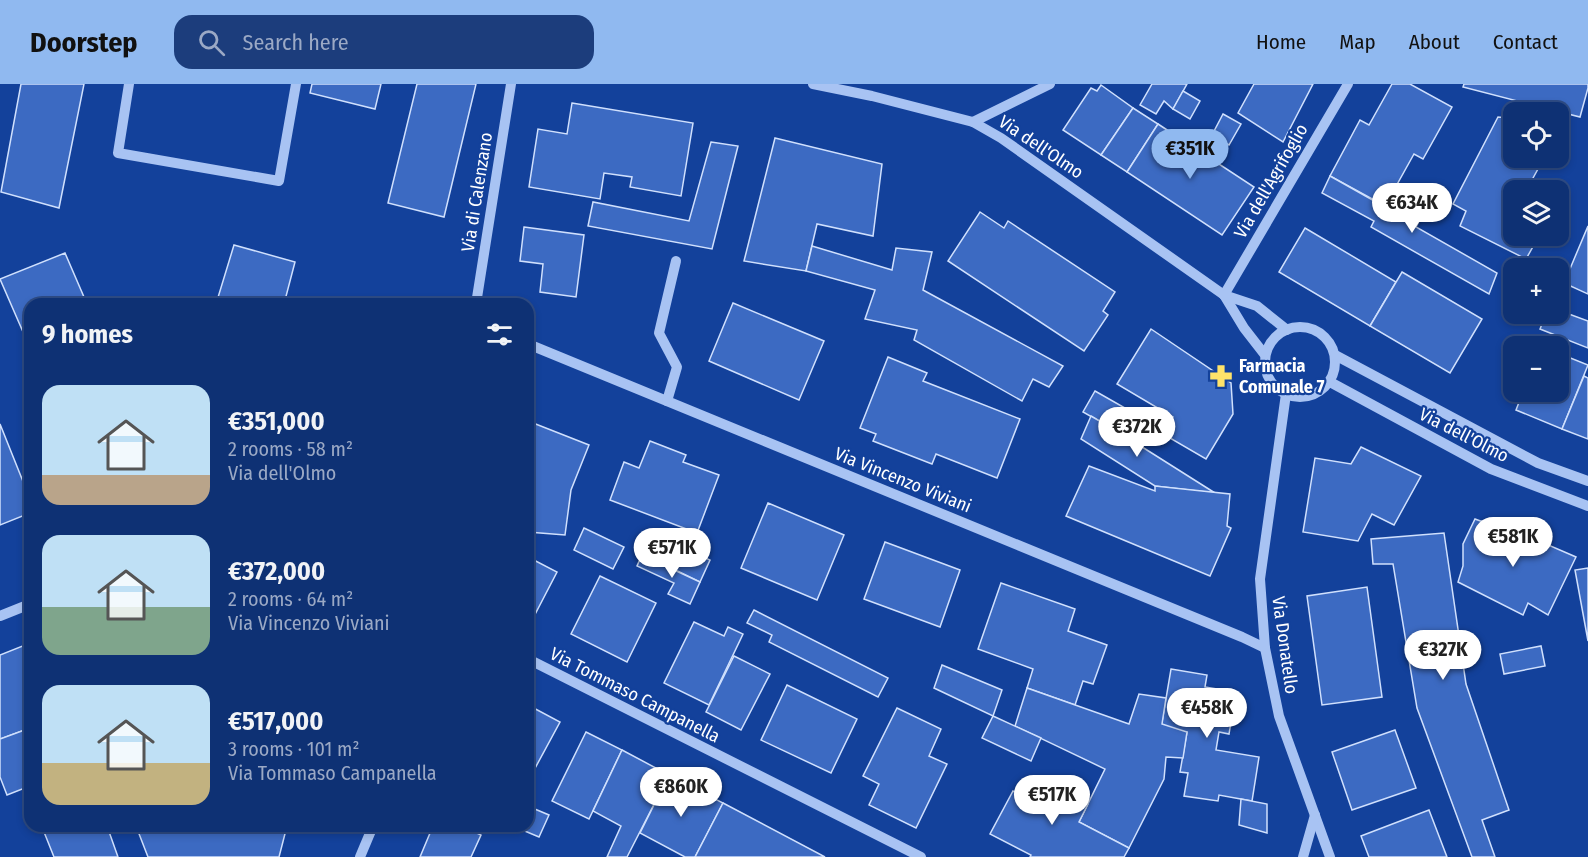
<!DOCTYPE html>
<html lang="en">
<head>
<meta charset="utf-8">
<style>
	body { margin:0; font-family:"Fira Sans Condensed",sans-serif; background:#1c3d7c; color:#f1f3f6; height:100vh; display:flex; flex-direction:column; font-size:22px; white-space:nowrap }
	* { box-sizing:border-box; margin:0 }
	p { font-size:20px; color:#9ba9c5 }
	.icon { flex:none; width:33px; height:33px; fill:none; stroke:currentColor; stroke-width:2; stroke-linecap:round; stroke-linejoin:round }
	.map { position:relative; flex:1; overflow:hidden }
	.drawer { position:absolute; left:24px; top:214px; width:510px; height:534px; display:flex; flex-direction:column; background:#0e3174; border-radius:18px; box-shadow:0 3px 9px #0003,0 0 0 2px #2e4c86 }
	.drawer>* { flex:none }
	.controls { position:absolute; left:1503px; top:18px; display:grid; gap:12px }
	.controls a { display:grid; place-items:center; width:66px; height:66px; border-radius:12px; background:#0e3174; box-shadow:0 3px 9px #0003,0 0 0 2px #2e4c86; font-size:30px }
	.price { position:absolute; translate:-50% -51px; padding:0 14px; border-radius:21px; background:#fff; color:#222; font-size:20px; line-height:39px; filter:drop-shadow(0 2px 3px #0008) }
	.price::after { content:''; position:absolute; left:50%; top:36px; width:18px; height:14px; margin-left:-9px; background:inherit; clip-path:polygon(0 0,100% 0,50% 100%) }
	.price.current { background:#90b9f0; color:#111 }
	ul { padding:0; list-style:none }
	li { display:flex; align-items:center; gap:18px; height:150px; padding:0 18px }
	li span { display:grid; place-items:center; flex:none; width:168px; height:120px; border-radius:18px; color:#555 }
	li>.icon { margin-inline-start:auto }
	span .icon { width:72px; height:72px; fill:#fffc; stroke-width:1 }
	li b { font-size:26px }
	h2 { display:flex; justify-content:space-between; align-items:center; height:72px; padding:0 18px; font-size:26px }
	header { display:flex; align-items:center; gap:36px; box-sizing:border-box; height:84px; padding:0 30px; background:#90b9f0; color:#111 }
	header strong { font-size:28px }
	nav { display:flex; gap:33px; margin-inline-start:auto; font-size:21px }
	.search { width:420px; height:54px; background:#1c3d7c; display:flex; align-items:center; gap:15px; box-sizing:border-box; padding:0 21px; border-radius:18px; color:#9ba9c5; font-size:22px }
	.map>svg:first-child { display:block }
	.building { fill:#3c6ac2; stroke:#d0e0fd; stroke-width:1.5 }
	.lines { fill:none; stroke-linecap:round; stroke-linejoin:round }
	.minor { stroke:#a8c3f3; stroke-width:10 }
	.labels { text-anchor:middle; dominant-baseline:central; stroke-width:4.5; stroke-linejoin:round; paint-order:stroke }
	.street-label { font-size:18px; fill:#fff; stroke:#13419b }
	.poi-label { font-size:18px; font-weight:bold; fill:#fff; stroke:#13419b; text-anchor:start }
</style>
</head>
<body>
<header>
<strong>Doorstep</strong>
<div class="search"><svg class="icon" aria-label="search" viewBox="0 0 24 24"><circle cx="10" cy="10" r="6"/><path d="M15 15l6 6"/></svg>Search here</div>
<nav><a>Home</a><a>Map</a><a>About</a><a>Contact</a></nav>
</header>
<div class="map">
<svg width="1588" height="773" viewBox="0 0 1588 773">
	<rect width="100%" height="100%" fill="#13419b"/>
	<g class="building">
		<path d="M21 0H84L59 124 1 108Z"/>
		<path d="M312 0H381L375 25 310 9Z"/>
		<path d="M417 0H476L444 133 388 119Z"/>
		<path d="M1152 0H1187L1173 25 1164 17 1156 30 1140 21Z"/>
		<path d="M1254 0H1313L1283 58 1238 29Z"/>
		<path d="M1392 0H1410L1452 23 1423 75 1414 70 1385 122 1330 92 1360 36 1369 41Z"/>
		<path d="M1464 0H1588V4L1580 33 1463 3Z"/>
		<path d="M1101 1 1133 24 1101 71 1063 46 1091 4 1097 7Z"/>
		<path d="M1183 7 1200 17 1190 35 1173 25Z"/>
		<path d="M1517 17 1567 29 1558 46V28H1514V74H1544L1527 105 1530 106H1514V152H1539L1526 175 1460 142 1466 127 1453 120 1498 33 1509 34Z"/>
		<path d="M572 19 693 39 681 112 630 103 632 93 604 89 600 115 529 103 538 45 567 50Z"/>
		<path d="M1133 24 1158 40 1127 88 1101 71Z"/>
		<path d="M1223 30 1241 40 1229 61 1212 51Z"/>
		<path d="M1158 40 1254 103 1222 151 1127 88Z"/>
		<path d="M775 54 882 80 873 152 817 140 806 187 744 177Z"/>
		<path d="M711 58 738 62 712 165 588 142 593 118 689 137Z"/>
		<path d="M1330 92 1399 131 1406 117 1425 126 1416 143 1497 189 1489 210 1371 143 1374 137 1322 109Z"/>
		<path d="M980 128 1004 144 1008 137 1115 208 1103 227 1108 231 1084 267 948 177Z"/>
		<path d="M1588 142V210L1564 199Z"/>
		<path d="M524 143 584 151 576 213 540 208 543 180 520 177Z"/>
		<path d="M1305 144 1396 198 1370 242 1279 188Z"/>
		<path d="M234 161 295 178 284 220H216Z"/>
		<path d="M812 162 892 186 896 164 932 168 923 206 1063 282 1049 303 1033 295 1022 317 914 256 917 246 865 235 875 206 806 187Z"/>
		<path d="M65 169 87 220H30V264L0 195Z"/>
		<path d="M1402 188 1482 235 1450 289 1370 242Z"/>
		<path d="M733 219 824 257 799 316 709 277Z"/>
		<path d="M1558 226 1588 237V264L1540 245 1546 230H1558Z"/>
		<path d="M1151 245 1231 299 1233 330 1206 375 1163 350 1173 333 1117 300Z"/>
		<path d="M1558 269 1588 281 1562 345 1516 326 1523 308H1558Z"/>
		<path d="M888 273 927 289 923 297 1020 335 997 394 936 370 932 380 873 357 876 350 860 344Z"/>
		<path d="M1584 292 1588 294V355L1562 345Z"/>
		<path d="M1095 307 1132 328 1120 349 1083 328Z"/>
		<path d="M1091 332 1120 349 1215 409 1155 402 1081 355Z"/>
		<path d="M528 337 589 361 571 406 565 451 528 448Z"/>
		<path d="M0 340 30 415V429L0 441Z"/>
		<path d="M650 357 686 371 683 378 719 391 697 449 610 416 624 378 639 384Z"/>
		<path d="M1361 363 1421 392 1394 441 1372 430 1358 457 1303 448 1315 374 1351 380Z"/>
		<path d="M1089 382 1155 407V402L1230 410 1227 442 1231 444 1210 492 1066 432Z"/>
		<path d="M768 419 844 451 817 516 741 484Z"/>
		<path d="M1475 435 1494 442 1495 438 1576 473 1548 531 1528 519 1523 531 1458 498 1463 482V460Z"/>
		<path d="M584 444 624 463 613 485 574 466Z"/>
		<path d="M1444 449 1466 600 1509 726 1482 736 1495 773H1472L1417 624 1393 480H1373L1371 455Z"/>
		<path d="M885 458 960 486 940 543 864 515Z"/>
		<path d="M674 459 710 476 700 498 663 480Z"/>
		<path d="M642 471 700 498 690 520 668 510 674 499 637 482Z"/>
		<path d="M528 473 557 488 530 540 528 539Z"/>
		<path d="M1588 484V557L1575 486Z"/>
		<path d="M600 492 656 519 627 578 571 550Z"/>
		<path d="M1001 499 1075 525 1068 547 1107 561 1093 600 1083 597 1075 621 1027 604 1033 585 978 565Z"/>
		<path d="M1367 503 1382 613 1322 621 1307 512Z"/>
		<path d="M754 526 888 594 878 613 769 558 772 551 747 539Z"/>
		<path d="M694 538 724 552 728 543 743 550 709 621 664 599Z"/>
		<path d="M30 559V627L26 629 30 639V644L0 655V571Z"/>
		<path d="M1541 562 1545 582 1504 590 1500 570Z"/>
		<path d="M734 572 770 590 741 646 706 628Z"/>
		<path d="M942 581 1002 606 993 632 934 604Z"/>
		<path d="M1171 585 1207 591 1205 603 1236 608 1229 650 1219 648 1216 666 1259 673 1252 717 1219 711 1218 717 1184 712 1188 689 1180 688 1187 648 1161 644Z"/>
		<path d="M787 601 857 635 831 689 761 656Z"/>
		<path d="M1027 604 1129 640 1139 610 1166 614 1162 640 1187 648 1183 674 1166 673 1164 695 1129 764 1079 738 1105 685 1015 642Z"/>
		<path d="M528 621 560 638 533 688 528 685Z"/>
		<path d="M897 624 941 645 929 672 947 680 916 744 869 721 879 700 863 692Z"/>
		<path d="M993 632 1041 654 1031 677 982 654Z"/>
		<path d="M30 644V702L7 711 0 693V655Z"/>
		<path d="M1395 646 1416 704 1352 726 1332 668Z"/>
		<path d="M586 648 622 666 589 735 552 717Z"/>
		<path d="M622 666 669 691 627 773H607L621 742 593 727Z"/>
		<path d="M669 691 723 719 695 773H685L640 749Z"/>
		<path d="M1035 693 1088 720 1079 738 1129 764 1124 773H1030L1031 771 990 750 1013 707 1025 713Z"/>
		<path d="M1241 715 1267 720V749L1239 741Z"/>
		<path d="M723 719 825 773H695Z"/>
		<path d="M530 723 549 731 539 753 520 745 521 742H528Z"/>
		<path d="M1429 726 1447 773H1369L1361 752Z"/>
		<path d="M60 742H107L118 773H54L44 748Z"/>
		<path d="M136 742H287L279 773H148Z"/>
		<path d="M433 742H462L481 751 471 773H420Z"/>
	</g>
	<g class="lines">
		<g class="minor">
			<path d="M129 0 118 69 279 97 296 0"/>
			<path d="M813 0 872 12 973 38 1001 54 1224 211 1257 222 1287 246"/>
			<path d="M973 38 1050 0"/>
			<path d="M1224 211 1348 0"/>
			<path d="M1224 211 1244 244 1265 271"/>
			<path d="M476 220 511 0"/>
			<circle cx="1300" cy="278" r="35"/>
			<path d="M528 260 1242 553 1265 564"/>
			<path d="M1335 271 1538 379 1588 397"/>
			<path d="M1330 298 1491 385 1588 422"/>
			<path d="M1286 310 1260 495 1265 564 1279 632 1330 773"/>
			<path d="M667 317 677 283 659 249 676 177"/>
			<path d="M0 532 30 520"/>
			<path d="M528 575 921 773"/>
			<path d="M360 773 373 742"/>
			<path d="M1303 773 1315 731"/>
		</g>
	</g>
	<defs>
		<g id="pharmacy-bare" transform="scale(1.8)"><path d="M-2-6h4v4h4v4h-4v4h-4v-4h-4v-4h4Z" fill="#ffe36a" stroke="#13419b" stroke-width="2.5" paint-order="stroke"/></g>
	</defs>
	<g fill-rule="evenodd">
		<use href="#pharmacy-bare" x="1221" y="292"/>
	</g>
	<g class="labels">
		<g class="street-label">
			<text transform="translate(1041 63) rotate(34)">Via dell'Olmo</text>
			<text transform="translate(1271 97) rotate(-60)">Via dell'Agrifoglio</text>
			<text transform="translate(477 108) rotate(-81)">Via di Calenzano</text>
			<text transform="translate(1464 351) rotate(27)">Via dell'Olmo</text>
			<text transform="translate(903 396) rotate(22)">Via Vincenzo Viviani</text>
			<text transform="translate(1285 561) rotate(82)">Via Donatello</text>
			<text transform="translate(635 611) rotate(27)">Via Tommaso Campanella</text>
		</g>
		<g class="poi-label">
			<text x="1239" y="282">Farmacia<tspan x="1239" dy="21">Comunale 7</tspan></text>
		</g>
	</g>
</svg>
<div class="controls">
<a><svg class="icon" aria-label="locate" viewBox="0 0 24 24"><circle cx="12" cy="12" r="6"/><path d="M12 2v4M12 18v4M2 12h4M18 12h4"/></svg></a>
<a><svg class="icon" aria-label="layers" viewBox="0 0 24 24"><path d="M12 4l9 5-9 5-9-5zM3 14l9 5 9-5"/></svg></a>
<a>+</a>
<a>−</a>
</div>
<b class="price current" style="left:1190px;top:96px">€351K</b>
<b class="price" style="left:1412px;top:150px">€634K</b>
<b class="price" style="left:1137px;top:374px">€372K</b>
<b class="price" style="left:1513px;top:484px">€581K</b>
<b class="price" style="left:672px;top:495px">€571K</b>
<b class="price" style="left:1443px;top:597px">€327K</b>
<b class="price" style="left:1207px;top:655px">€458K</b>
<b class="price" style="left:681px;top:734px">€860K</b>
<b class="price" style="left:1052px;top:742px">€517K</b>
<section class="drawer">
<h2>9 homes<svg class="icon" aria-label="filters" viewBox="0 0 24 24"><path d="M4 7h16M4 17h16"/><circle cx="9" cy="7" r="2"/><circle cx="15" cy="17" r="2"/></svg></h2>
<ul>
<li><span style="background:linear-gradient(#bfe0f5 75%,#b9a48a 0)"><svg class="icon" aria-label="home" viewBox="0 0 24 24"><path d="M3 11l9-7 9 7M6 9v11h12V9"/></svg></span><div><b>€351,000</b><p>2 rooms · 58 m²</p><p>Via dell'Olmo</p></div></li>
<li><span style="background:linear-gradient(#bfe0f5 60%,#7fa58c 0)"><svg class="icon" aria-label="home" viewBox="0 0 24 24"><path d="M3 11l9-7 9 7M6 9v11h12V9"/></svg></span><div><b>€372,000</b><p>2 rooms · 64 m²</p><p>Via Vincenzo Viviani</p></div></li>
<li><span style="background:linear-gradient(#bfe0f5 65%,#c2b280 0)"><svg class="icon" aria-label="home" viewBox="0 0 24 24"><path d="M3 11l9-7 9 7M6 9v11h12V9"/></svg></span><div><b>€517,000</b><p>3 rooms · 101 m²</p><p>Via Tommaso Campanella</p></div></li>
</ul>
</section>
</div>
</body>
</html>
